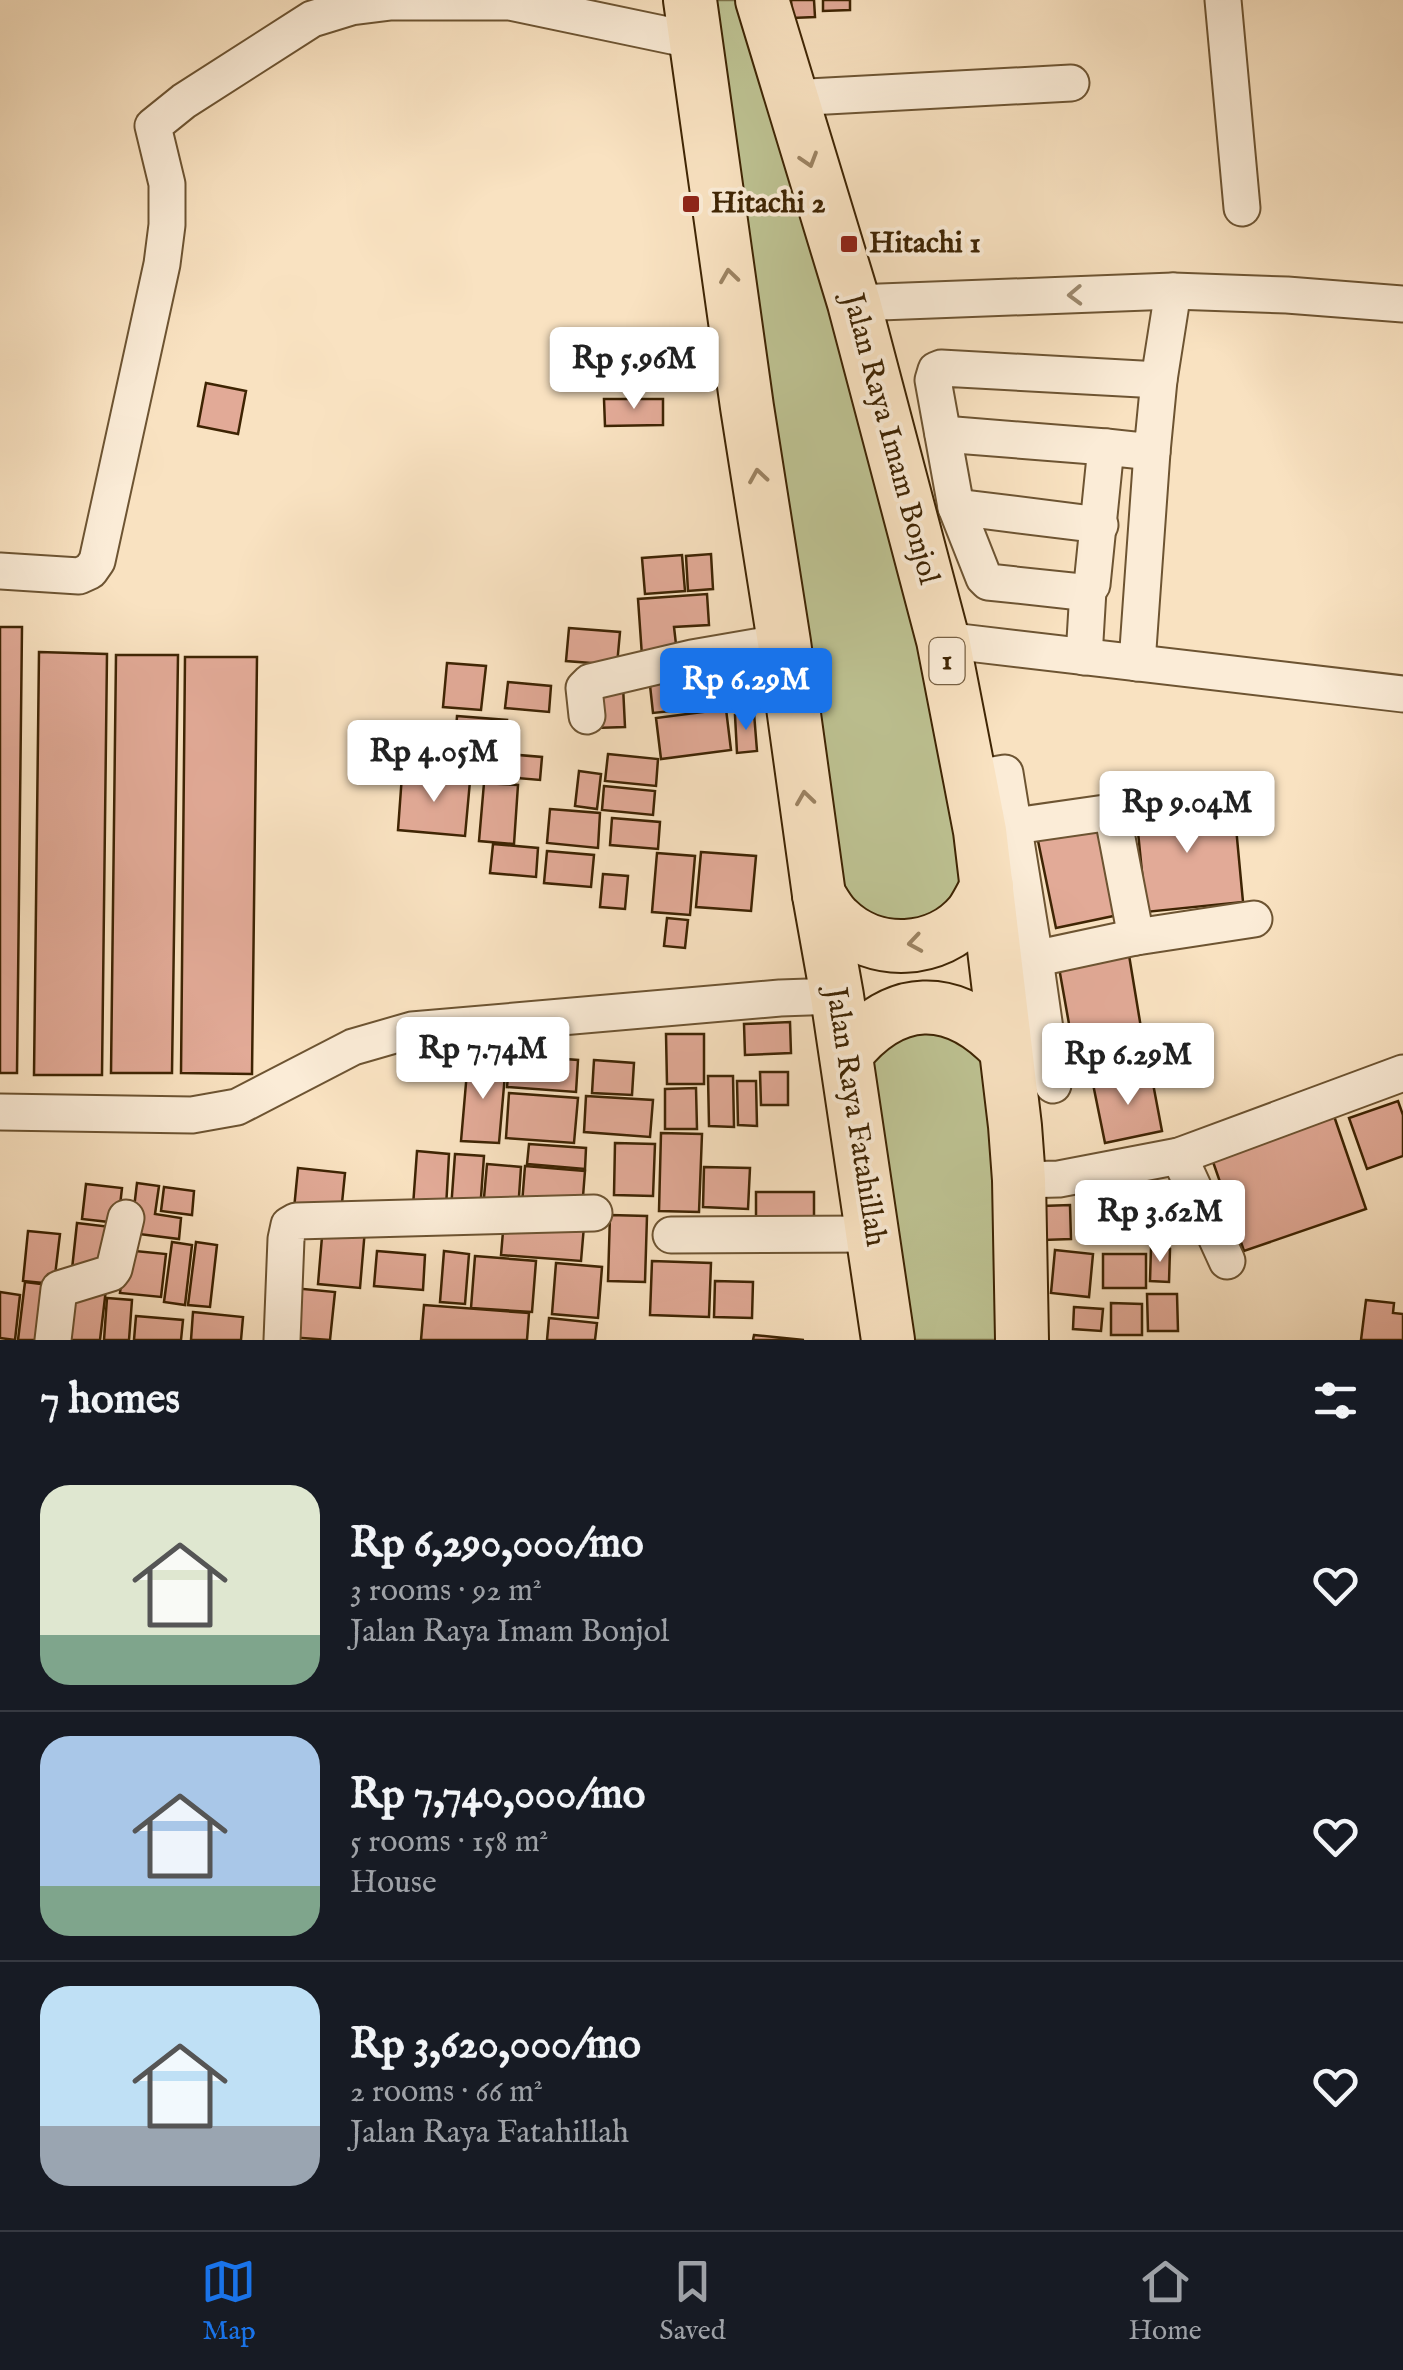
<!DOCTYPE html>
<html lang="en">
<head>
<meta charset="utf-8">
<style>
	body { margin:0; font-family:"IM FELL English",serif; background:#20242c; color:#f1f3f6; height:100vh; display:flex; flex-direction:column; font-size:38px; white-space:nowrap }
	* { box-sizing:border-box; margin:0 }
	p { font-size:32px; color:#9ea1a6 }
	.icon { flex:none; width:55px; height:55px; fill:none; stroke:currentColor; stroke-width:2; stroke-linecap:round; stroke-linejoin:round }
	.map { position:relative; height:1340px; overflow:hidden }
	.panel { display:flex; flex-direction:column; background:#171b24; flex:1 }
	.panel>* { flex:none }
	.price { position:absolute; translate:-50% -85px; padding:0 22px; border-radius:10px; background:#fff; color:#222; font-size:32px; line-height:65px; filter:drop-shadow(0 2px 5px #0008) }
	.price::after { content:''; position:absolute; left:50%; top:60px; width:30px; height:22px; margin-left:-15px; background:inherit; clip-path:polygon(0 0,100% 0,50% 100%) }
	.price.active { background:#1a73e8; color:#fff }
	ul { padding:0; list-style:none }
	li { display:flex; align-items:center; gap:30px; height:250px; padding:0 40px }
	li+li { border-top:2px solid #363941 }
	li span { display:grid; place-items:center; flex:none; width:280px; height:200px; border-radius:30px; color:#555 }
	li>.icon { margin-inline-start:auto }
	span .icon { width:120px; height:120px; fill:#fffc; stroke-width:1 }
	li b { font-size:42px }
	h2 { display:flex; justify-content:space-between; align-items:center; height:120px; padding:0 40px; font-size:42px }
	.dock { display:flex; justify-content:space-around; align-items:center; height:140px; border-top:2px solid #363941; background:#171b24; font-size:28px; color:#9ea1a6 }
	.dock a { display:grid; justify-items:center; gap:5px }
	.dock .active { color:#1a73e8 }
	.map>svg:first-child { display:block }
	.green { fill:#bec393; stroke:#7e744b; stroke-width:2.5 }
	.building { fill:#e2aa97; stroke:#3e2403; stroke-width:2.5 }
	.lines { fill:none; stroke-linecap:round; stroke-linejoin:round }
	.minor-casing { stroke:#6d5432; stroke-width:39 }
	.highway-casing { stroke:#3e2403; stroke-width:56 }
	.minor { stroke:#fbecd7; stroke-width:35 }
	.highway { stroke:#f9e2c1; stroke-width:52 }
	.oneway { stroke:#9c8362 }
	.oneway2 { stroke:#9c886d }
	.poi-dot { fill:#8f2418; stroke:#fbecd7; stroke-width:4 }
	.labels { text-anchor:middle; dominant-baseline:central; stroke-width:8; stroke-linejoin:round; paint-order:stroke }
	.shield { fill:#fbecd7; stroke:#776043; stroke-width:2.5 }
	.shield-label { font-size:28px; font-weight:bold; fill:#3e2403 }
	.poi-label { font-size:30px; font-weight:bold; fill:#3e2403; stroke:#fbecd7; text-anchor:start }
	.street-label { font-size:30px; fill:#3e2403; stroke:#fbecd7 }
</style>
</head>
<body>
<div class="map">
<svg width="1403" height="1340" viewBox="0 0 1403 1340">
	<rect width="100%" height="100%" fill="#f9e2c1"/>
	<filter id="stains"><feTurbulence type="fractalNoise" baseFrequency=".002" numOctaves="4"/><feColorMatrix values="0 0 0 0 .2 0 0 0 0 .09 0 0 0 0 .02 0 0 0 .5 -.17"/></filter>
	<radialGradient id="worn" r=".72"><stop offset=".6" stop-color="#630" stop-opacity="0"/><stop offset="1" stop-color="#630" stop-opacity=".3"/></radialGradient>
	<g class="green">
		<path d="M690 0H762L980 831 949 933 836 920Z"/>
		<path d="M987 1029 1022 1340H888L863 1033Z"/>
	</g>
	<g class="building">
		<path d="M791 0H814L815 17 792 18Z"/>
		<path d="M823 0H850V10L823 11Z"/>
		<path d="M206 383 246 391 238 434 198 426Z"/>
		<path d="M604 399H663V425L605 426Z"/>
		<path d="M711 554 713 589 688 591 686 556Z"/>
		<path d="M682 555 685 591 645 594 642 558Z"/>
		<path d="M707 594 709 625 674 627 677 653 642 656 638 599Z"/>
		<path d="M0 627H22L17 1073H0Z"/>
		<path d="M569 628 620 632 617 665 566 661Z"/>
		<path d="M39 652 107 654 102 1075H34Z"/>
		<path d="M116 655H178L172 1073H111Z"/>
		<path d="M185 657H257L252 1074 181 1073Z"/>
		<path d="M447 663 486 666 481 710 443 707Z"/>
		<path d="M720 665 724 703 693 707 689 669Z"/>
		<path d="M753 666 756 707 732 709 729 667Z"/>
		<path d="M668 674 669 685 688 683 691 709 653 713 649 676Z"/>
		<path d="M508 682 551 686 549 712 505 708Z"/>
		<path d="M623 686 625 727 595 728 594 688Z"/>
		<path d="M726 709 731 750 661 759 656 718Z"/>
		<path d="M754 713 757 751 737 753 735 715Z"/>
		<path d="M457 716 507 720 504 751 455 747Z"/>
		<path d="M471 751 542 757 540 780 468 774Z"/>
		<path d="M608 754 658 759 656 786 605 781Z"/>
		<path d="M579 771 601 774 597 809 575 806Z"/>
		<path d="M402 775 470 781 465 836 398 830Z"/>
		<path d="M484 783 518 785 514 844 479 841Z"/>
		<path d="M604 786 655 791 653 815 602 810Z"/>
		<path d="M1157 789 1160 813 1234 806 1243 902 1146 912 1134 792Z"/>
		<path d="M550 809 600 813 598 848 547 843Z"/>
		<path d="M612 818 660 822 658 849 610 845Z"/>
		<path d="M1104 821 1123 914 1056 928 1037 836Z"/>
		<path d="M493 844 538 848 536 877 490 873Z"/>
		<path d="M547 851 594 855 591 887 544 883Z"/>
		<path d="M701 852 756 856 751 911 696 907Z"/>
		<path d="M657 853 695 856 690 915 652 912Z"/>
		<path d="M603 874 628 876 625 909 600 907Z"/>
		<path d="M667 918 688 920 685 948 664 946Z"/>
		<path d="M1128 949 1143 1040 1074 1052 1058 962Z"/>
		<path d="M790 1022 791 1053 745 1055 744 1024Z"/>
		<path d="M666 1034H704V1084H667Z"/>
		<path d="M510 1055 578 1060 576 1092 507 1087Z"/>
		<path d="M468 1060 506 1063 499 1143 461 1141Z"/>
		<path d="M594 1060 634 1063 632 1095 592 1093Z"/>
		<path d="M760 1072H788V1105H761Z"/>
		<path d="M1151 1073 1162 1131 1105 1143 1093 1084Z"/>
		<path d="M708 1076H733L734 1127 709 1126Z"/>
		<path d="M737 1081H756L757 1126 738 1125Z"/>
		<path d="M696 1088 697 1129H665V1089Z"/>
		<path d="M509 1093 578 1098 574 1143 506 1138Z"/>
		<path d="M586 1096 653 1100 650 1137 584 1132Z"/>
		<path d="M1398 1101 1403 1115V1156L1367 1169 1349 1118Z"/>
		<path d="M1334 1116 1366 1209 1244 1251 1212 1159Z"/>
		<path d="M661 1133 702 1134 699 1212 659 1211Z"/>
		<path d="M615 1143 655 1144 653 1196 614 1195Z"/>
		<path d="M529 1144 586 1148 585 1169 527 1164Z"/>
		<path d="M417 1151 449 1154 446 1208 413 1206Z"/>
		<path d="M455 1154 484 1156 480 1211 451 1209Z"/>
		<path d="M487 1164 521 1167 518 1211 483 1209Z"/>
		<path d="M525 1166 585 1171 582 1209 522 1204Z"/>
		<path d="M704 1167 750 1168 748 1209 703 1207Z"/>
		<path d="M298 1168 345 1173 341 1213 294 1209Z"/>
		<path d="M137 1183 159 1186 155 1214 181 1218 179 1239 131 1233Z"/>
		<path d="M86 1184 122 1188 118 1223 82 1219Z"/>
		<path d="M164 1187 194 1191 192 1215 161 1211Z"/>
		<rect x="756" y="1192" width="58" height="25"/>
		<path d="M1147 1202 1149 1235 1090 1240 1087 1207Z"/>
		<path d="M1070 1205 1071 1239 1043 1240 1042 1206Z"/>
		<path d="M610 1215 647 1216 645 1282 608 1281Z"/>
		<path d="M504 1220 584 1226 581 1261 501 1255Z"/>
		<path d="M77 1223 111 1227 106 1272 72 1269Z"/>
		<path d="M323 1225 365 1229 360 1288 318 1284Z"/>
		<path d="M28 1231 60 1234 54 1284 23 1281Z"/>
		<path d="M172 1242 192 1245 185 1305 164 1302Z"/>
		<path d="M196 1242 217 1245 210 1307 188 1305Z"/>
		<path d="M1151 1248 1170 1249 1169 1282 1150 1281Z"/>
		<path d="M125 1250 166 1254 161 1297 120 1293Z"/>
		<path d="M1055 1250 1093 1254 1089 1297 1051 1293Z"/>
		<path d="M377 1251 425 1255 423 1290 374 1286Z"/>
		<path d="M444 1251 469 1254 465 1304 440 1302Z"/>
		<rect x="1103" y="1254" width="43" height="34"/>
		<path d="M475 1256 536 1261 532 1312 471 1308Z"/>
		<path d="M652 1261 711 1263 709 1317 650 1315Z"/>
		<path d="M556 1263 602 1267 598 1318 552 1314Z"/>
		<path d="M715 1281 753 1282 752 1318 714 1317Z"/>
		<path d="M25 1282 57 1286 51 1340H18Z"/>
		<path d="M71 1285 106 1289 100 1340H64Z"/>
		<path d="M293 1288 335 1292 330 1340 288 1337Z"/>
		<path d="M0 1292 20 1295 15 1340 0 1338Z"/>
		<path d="M1147 1294H1177L1178 1331H1148Z"/>
		<path d="M107 1298 132 1300 129 1340H104Z"/>
		<path d="M1366 1300 1394 1303 1393 1313 1403 1314V1340H1361Z"/>
		<path d="M1111 1303 1142 1304V1335H1111Z"/>
		<path d="M424 1305 529 1313 527 1340H421Z"/>
		<path d="M1074 1307 1103 1309 1101 1331 1073 1329Z"/>
		<path d="M193 1312 243 1317 241 1340H191Z"/>
		<path d="M136 1316 183 1320 181 1340H134Z"/>
		<path d="M549 1318 597 1323 595 1340H547Z"/>
		<path d="M754 1335 804 1340H753Z"/>
	</g>
	<g class="lines">
		<g class="minor-casing">
			<g id="minor">
				<path d="M1223 0 1242 208"/>
				<path d="M790 98 1071 83"/>
				<path d="M854 303 1173 291 1287 295 1403 304"/>
				<path d="M943 434 1106 447"/>
				<path d="M956 507 1100 525"/>
				<path d="M0 571 79 576 90 571 97 561 162 264 167 225V184L153 126 184 101 312 19 351 7 391 2H510L696 41"/>
				<path d="M1088 590 1081 592 988 582 984 578 956 507 933 380 936 370 941 368 1159 380"/>
				<path d="M943 640 1403 694"/>
				<path d="M1084 657 1088 590 1092 585 1106 447 1152 452 1159 380 1173 291"/>
				<path d="M1137 663 1152 452"/>
				<path d="M587 716 584 688 590 682 692 658 784 642"/>
				<path d="M970 779 1005 773 1035 959 1053 1085"/>
				<path d="M980 831 1112 812 1136 937 1254 919"/>
				<path d="M1015 963 1136 937"/>
				<path d="M0 1112 192 1115 237 1107 353 1047 412 1030 780 998 837 996"/>
				<path d="M1179 1156 1227 1261"/>
				<path d="M1019 1180 1059 1179 1179 1156 1403 1073"/>
				<path d="M671 1235 873 1234"/>
				<path d="M53 1340 59 1289 111 1273 114 1269 126 1218"/>
				<path d="M282 1340 286 1239 289 1225 296 1221 594 1213"/>
			</g>
		</g>
		<g class="highway-casing">
			<g id="highway">
				<path d="M690 0 747 407 784 642 819 895 837 996 888 1340"/>
				<path d="M762 0 854 303 943 640 970 779 980 831 1015 1126 1019 1180 1022 1340"/>
				<path d="M819 895C824 903 830 914 837 920 874 957 938 954 971 914 977 906 982 895 987 886"/>
				<path d="M846 1054C894 994 952 992 1005 1048"/>
			</g>
		</g>
		<use href="#minor" class="minor"/>
		<use href="#highway" class="highway"/>
	</g>
	<defs><path id="oneway-chevron" d="M-2-3.5L2.5 0L-2 3.5" fill="none" stroke-width="1.6" stroke-linecap="round" stroke-linejoin="round" transform="scale(2.5)"/></defs>
	<g class="oneway">
		<use href="#oneway-chevron" transform="translate(809 160) rotate(73)"/>
		<use href="#oneway-chevron" transform="translate(729 276) rotate(-98)"/>
		<use href="#oneway-chevron" transform="translate(758 476) rotate(-99)"/>
		<use href="#oneway-chevron" transform="translate(805 798) rotate(-98)"/>
		<use href="#oneway-chevron" transform="translate(915 943) rotate(171)"/>
	</g>
	<use class="oneway2" href="#oneway-chevron" transform="translate(1075 295) rotate(178)"/>
	<g class="poi-dot">
		<rect x="681" y="194" width="20" height="20" rx="5"/>
		<rect x="839" y="234" width="20" height="20" rx="5"/>
	</g>
	<g class="labels">
		<rect class="shield" x="929.5" y="638" width="35" height="46" rx="8"/>
		<g class="shield-label">
			<text x="947" y="661">1</text>
		</g>
		<g class="poi-label">
			<text x="711" y="204">Hitachi 2</text>
			<text x="869" y="244">Hitachi 1</text>
		</g>
		<g class="street-label">
			<text transform="translate(890 439) rotate(75)">Jalan Raya Imam Bonjol</text>
			<text transform="translate(855 1117) rotate(81)">Jalan Raya Fatahillah</text>
		</g>
	</g>
	<rect width="100%" height="100%" filter="url(#stains)"/>
	<rect width="100%" height="100%" fill="url(#worn)"/>
</svg>
<b class="price" style="left:634px;top:412px">Rp 5.96M</b>
<b class="price active" style="left:746px;top:733px">Rp 6.29M</b>
<b class="price" style="left:434px;top:805px">Rp 4.05M</b>
<b class="price" style="left:1187px;top:856px">Rp 9.04M</b>
<b class="price" style="left:483px;top:1102px">Rp 7.74M</b>
<b class="price" style="left:1128px;top:1108px">Rp 6.29M</b>
<b class="price" style="left:1160px;top:1265px">Rp 3.62M</b>
</div>
<section class="panel">
<h2>7 homes<svg class="icon" aria-label="filters" viewBox="0 0 24 24"><path d="M4 7h16M4 17h16"/><circle cx="9" cy="7" r="2"/><circle cx="15" cy="17" r="2"/></svg></h2>
<ul>
<li><span style="background:linear-gradient(#dfe7d0 75%,#7fa58c 0)"><svg class="icon" aria-label="home" viewBox="0 0 24 24"><path d="M3 11l9-7 9 7M6 9v11h12V9"/></svg></span><div><b>Rp 6,290,000/mo</b><p>3 rooms · 92 m²</p><p>Jalan Raya Imam Bonjol</p></div><svg class="icon" aria-label="heart" viewBox="0 0 24 24"><path d="M12 20l-8-8c-3-5 5-10 8-4 3-6 11-1 8 4z"/></svg></li>
<li><span style="background:linear-gradient(#a9c7e8 75%,#7fa58c 0)"><svg class="icon" aria-label="home" viewBox="0 0 24 24"><path d="M3 11l9-7 9 7M6 9v11h12V9"/></svg></span><div><b>Rp 7,740,000/mo</b><p>5 rooms · 158 m²</p><p>House</p></div><svg class="icon" aria-label="heart" viewBox="0 0 24 24"><path d="M12 20l-8-8c-3-5 5-10 8-4 3-6 11-1 8 4z"/></svg></li>
<li><span style="background:linear-gradient(#bfe0f5 70%,#9aa5b1 0)"><svg class="icon" aria-label="home" viewBox="0 0 24 24"><path d="M3 11l9-7 9 7M6 9v11h12V9"/></svg></span><div><b>Rp 3,620,000/mo</b><p>2 rooms · 66 m²</p><p>Jalan Raya Fatahillah</p></div><svg class="icon" aria-label="heart" viewBox="0 0 24 24"><path d="M12 20l-8-8c-3-5 5-10 8-4 3-6 11-1 8 4z"/></svg></li>
</ul>
</section>
<nav class="dock">
<a class="active"><svg class="icon" aria-label="map" viewBox="0 0 24 24"><path d="M3 6l6-2 6 2 6-2v14l-6 2-6-2-6 2zM9 4v14M15 6v14"/></svg>Map</a>
<a><svg class="icon" aria-label="saved" viewBox="0 0 24 24"><path d="M7 4h10v16l-5-4-5 4z"/></svg>Saved</a>
<a><svg class="icon" aria-label="home" viewBox="0 0 24 24"><path d="M3 11l9-7 9 7M6 9v11h12V9"/></svg>Home</a>
</nav>
</body>
</html>
